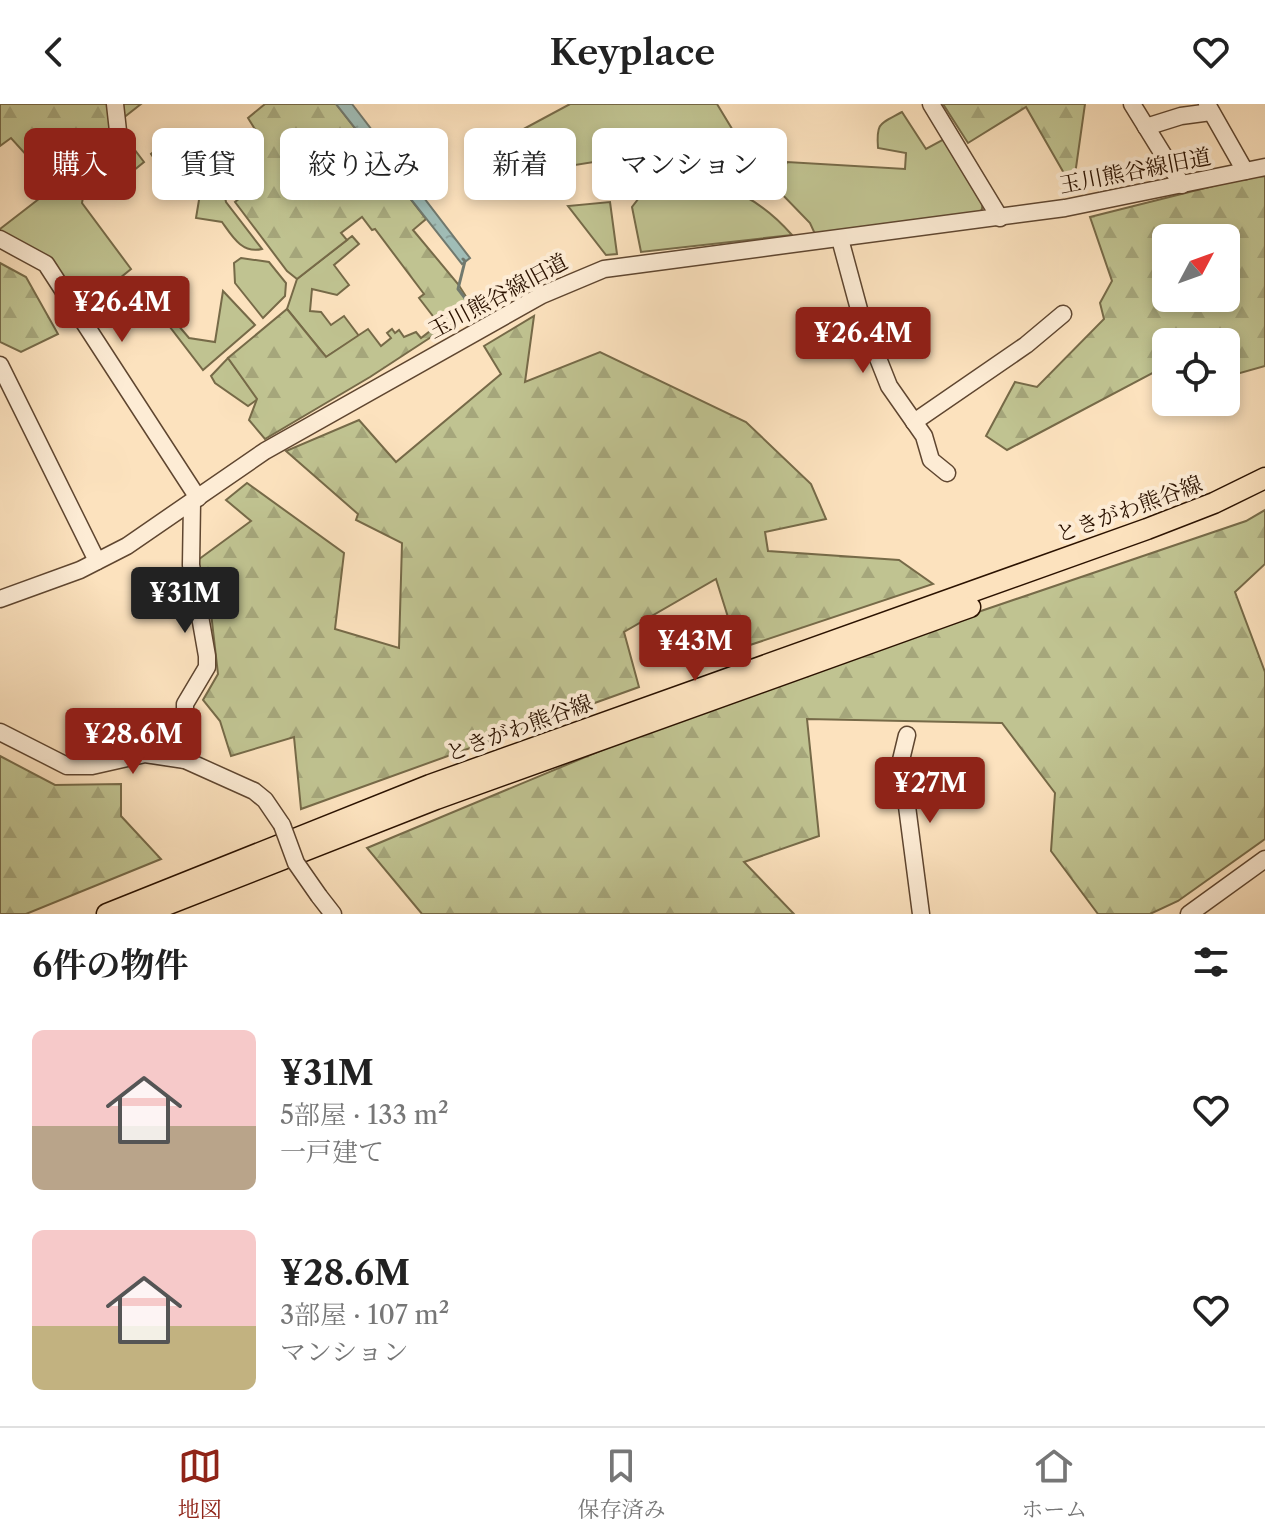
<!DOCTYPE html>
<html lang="ja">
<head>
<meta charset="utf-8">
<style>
	body { margin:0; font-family:"Libre Caslon Text","Noto Serif JP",serif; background:#f2f2f2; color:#222; height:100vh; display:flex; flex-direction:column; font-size:30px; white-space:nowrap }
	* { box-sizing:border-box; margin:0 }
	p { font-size:26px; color:#767676 }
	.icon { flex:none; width:44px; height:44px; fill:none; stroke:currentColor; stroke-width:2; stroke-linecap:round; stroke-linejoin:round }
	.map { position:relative; height:810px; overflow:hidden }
	.drawer { display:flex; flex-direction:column; background:#fff; flex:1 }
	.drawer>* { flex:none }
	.hud { position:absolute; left:24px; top:24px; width:800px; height:72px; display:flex; gap:16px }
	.needle { width:52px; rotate:49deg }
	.tools { position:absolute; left:1152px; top:120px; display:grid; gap:16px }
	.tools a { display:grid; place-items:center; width:88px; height:88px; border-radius:12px; background:#fff; box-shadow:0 4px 12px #0003; font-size:40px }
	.price { position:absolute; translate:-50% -68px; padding:0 18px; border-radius:8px; background:#8f2418; color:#fff; font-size:26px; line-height:52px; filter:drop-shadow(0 2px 4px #0008) }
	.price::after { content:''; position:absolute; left:50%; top:48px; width:24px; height:18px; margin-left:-12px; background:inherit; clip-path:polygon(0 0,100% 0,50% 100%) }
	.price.current { background:#222; color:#fff }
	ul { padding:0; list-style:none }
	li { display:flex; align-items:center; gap:24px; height:200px; padding:0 32px }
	li span { display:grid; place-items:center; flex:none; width:224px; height:160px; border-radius:12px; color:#555 }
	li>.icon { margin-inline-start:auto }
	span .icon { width:96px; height:96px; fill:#fffc; stroke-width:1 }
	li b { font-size:34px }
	h2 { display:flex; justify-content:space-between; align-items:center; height:96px; padding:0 32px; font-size:34px }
	.chip { padding:0 28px; border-radius:12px; background:#fff; box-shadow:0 4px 12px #0003; font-size:28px; line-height:72px }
	.chip.current { background:#8f2418; color:#fff }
	header { display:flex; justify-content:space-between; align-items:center; height:104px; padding:0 32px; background:#fff; font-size:36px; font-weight:600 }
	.dock { display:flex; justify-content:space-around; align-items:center; height:112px; border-top:2px solid #e0e0e0; background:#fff; font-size:22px; color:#767676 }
	.dock a { display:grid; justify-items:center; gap:4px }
	.dock .current { color:#8f2418 }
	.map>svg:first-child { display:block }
	.green { fill:#c0c391; stroke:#766a48; stroke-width:2 }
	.forest { fill:url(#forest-firs); stroke:#766a48; stroke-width:2; fill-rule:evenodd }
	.water { fill:url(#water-ripples); stroke:#71796e; stroke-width:2 }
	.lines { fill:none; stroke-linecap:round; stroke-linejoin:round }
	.stream { stroke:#71796e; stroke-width:3 }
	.minor-casing { stroke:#5f4630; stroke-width:19 }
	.major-casing { stroke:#2b1200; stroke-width:23 }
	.minor { stroke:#fdecd5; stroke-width:16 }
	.major { stroke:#fce2be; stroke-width:20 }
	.minor-bridge-casing { stroke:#5f4630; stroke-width:19; stroke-linecap:butt }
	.minor-bridge { stroke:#fdecd5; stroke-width:16 }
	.labels { text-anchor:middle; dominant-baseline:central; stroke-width:8; stroke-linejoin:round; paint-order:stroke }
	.street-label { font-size:22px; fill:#2b1200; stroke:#fdecd5 }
</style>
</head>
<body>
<header><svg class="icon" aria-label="back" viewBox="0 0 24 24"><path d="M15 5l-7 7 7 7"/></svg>Keyplace<svg class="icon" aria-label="heart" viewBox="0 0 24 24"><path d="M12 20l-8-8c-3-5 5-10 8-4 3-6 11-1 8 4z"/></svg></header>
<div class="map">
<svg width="1265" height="810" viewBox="0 0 1265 810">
	<defs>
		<pattern id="forest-firs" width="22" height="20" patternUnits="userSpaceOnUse" patternTransform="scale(2)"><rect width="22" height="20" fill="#c0c391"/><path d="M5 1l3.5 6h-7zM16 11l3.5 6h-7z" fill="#a5a67b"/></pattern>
		<pattern id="water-ripples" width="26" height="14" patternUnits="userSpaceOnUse" patternTransform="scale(2)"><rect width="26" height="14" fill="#a0bdb7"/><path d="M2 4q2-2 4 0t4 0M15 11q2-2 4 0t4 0" fill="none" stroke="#8aa19c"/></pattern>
	</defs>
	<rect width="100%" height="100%" fill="#fce2be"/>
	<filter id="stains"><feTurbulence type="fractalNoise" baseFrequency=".0025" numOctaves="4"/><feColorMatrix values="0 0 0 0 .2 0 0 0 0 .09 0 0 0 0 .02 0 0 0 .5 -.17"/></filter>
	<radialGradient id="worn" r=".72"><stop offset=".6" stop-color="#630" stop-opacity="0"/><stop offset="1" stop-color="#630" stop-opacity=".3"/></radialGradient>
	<g class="green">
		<path d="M570 0H717L743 43 687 30 682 54 625 53 569 62 563 53 558 55 553 51 556 48 543 33 537 39 549 53 546 55 551 62 541 69 516 35 518 28Z"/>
		<path d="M902 8 926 45 946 34 983 95 982 105 979 110 815 130 810 119 776 84 787 58 905 65 906 49 878 44C876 18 880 20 902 8Z"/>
		<path d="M174 31 184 34 223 84 226 98 262 145C242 150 232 132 222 118L196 114 200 90 188 85 181 94 164 91 166 72 151 50Z"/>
		<path d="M119 33H125L144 58 133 67 132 77 87 69 82 99 131 165 83 204 51 161 0 133V125Z"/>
		<path d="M724 83C752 93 773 109 792 131L641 148 632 103 639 94Z"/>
		<path d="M610 98 617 150 606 151 568 102Z"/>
		<path d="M352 132 359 140 334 161 349 181 337 191 312 185 310 207 321 208 331 221 344 212 359 232 326 253 287 205 297 175Z"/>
		<path d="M241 154 269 158 286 179 285 192 263 214 235 179 234 159Z"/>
		<path d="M223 187 255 221 203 266 150 197 155 194 189 234 215 238Z"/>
		<path d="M228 254 258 295 248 302 215 279 211 272Z"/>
	</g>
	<g class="forest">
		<path d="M0 0H141L47 74 11 34 0 42Z"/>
		<path d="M265 0H336L426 115 413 126 458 180 474 205 370 273 265 335 249 316 257 295 228 254 287 205 326 253 368 225 381 242 391 234 387 229 392 225 395 229 399 226 404 233 416 228 421 234 439 220 419 194 424 190 375 125 372 126 362 113 341 129 347 136 297 175 287 167 235 98 258 80 252 72 257 68 254 61 258 30 248 14Z"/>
		<path d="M943 0H1085L1073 85 1026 3 968 39Z"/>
		<path d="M1265 69V262L1226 273V238H1166V262L1007 346 986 332 1015 278 1037 283 1104 215 1100 199 1112 177 1090 113ZM1166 134H1226V194H1166Z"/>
		<path d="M0 159 26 173 58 230 21 248 0 238Z"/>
		<path d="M534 212 525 278 600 248 746 318 811 380 826 415 765 428 768 447 899 456 933 480 738 545 716 475 624 528 639 583 301 705 294 633 231 652 220 617 203 596 218 570 211 509 191 461 251 417 226 396 247 379 344 449 335 525 399 544 402 439 356 416 358 410 286 347 359 316 396 358 501 270 484 242Z"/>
		<path d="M1265 406V460L1235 488 1265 568V735L1178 797 1150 810H1098L1051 747 1055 689 1002 619 807 615 819 732 744 758 794 810H422L367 744 667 619 978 508 1246 417Z"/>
		<path d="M0 652 55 681 121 680V712L161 755 26 810H0Z"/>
	</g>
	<path class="water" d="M336 0H352L470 154 462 160Z"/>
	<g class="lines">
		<path class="stream" d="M463 155 465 157 458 185 478 211 514 191"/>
		<g class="minor-casing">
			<g id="minor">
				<path d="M115 0 118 27"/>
				<path d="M931 0 1000 114"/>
				<path d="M1132 0 1182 81"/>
				<path d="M1207 0 1245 67"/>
				<path d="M1146 23 1181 12 1211 8"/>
				<path d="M0 135 46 160 198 394"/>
				<path d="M840 135 860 209 889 282 924 332 931 356 947 369"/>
				<path d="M0 261 97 457"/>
				<path d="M914 318 1026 241 1063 210"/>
				<path d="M0 495 80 466 127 442 265 347 542 191 604 165 1065 104 1265 63"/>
				<path d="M0 628 67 662H92L145 650 185 656 254 687 265 696 282 721"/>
				<path d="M907 631 901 656 921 810"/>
				<path d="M185 656V600L207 563V552L191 461 192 398"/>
				<path d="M319 792 333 810"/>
				<path d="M1189 810 1265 755"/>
			</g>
		</g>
		<g class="major-casing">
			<g id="major">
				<path d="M107 810 430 681 1147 425 1214 399 1265 374"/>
				<path d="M143 810 436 695 970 503"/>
			</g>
		</g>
		<use href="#minor" class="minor"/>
		<use href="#major" class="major"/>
		<g class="minor-bridge-casing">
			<path id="minor-bridge" d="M282 721 296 759 319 792"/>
		</g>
		<use href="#minor-bridge" class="minor-bridge"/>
	</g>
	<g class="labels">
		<g class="street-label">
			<text transform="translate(1135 67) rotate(-11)">玉川熊谷線旧道</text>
			<text transform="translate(498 192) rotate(-28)">玉川熊谷線旧道</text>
			<text transform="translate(1129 405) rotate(-20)">ときがわ熊谷線</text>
			<text transform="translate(519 624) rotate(-20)">ときがわ熊谷線</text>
		</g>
	</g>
	<rect width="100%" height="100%" filter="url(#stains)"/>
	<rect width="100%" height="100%" fill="url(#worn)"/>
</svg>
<div class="tools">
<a><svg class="needle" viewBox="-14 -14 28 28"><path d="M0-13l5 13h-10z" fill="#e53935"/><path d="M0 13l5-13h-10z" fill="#767676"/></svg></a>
<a><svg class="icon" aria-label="locate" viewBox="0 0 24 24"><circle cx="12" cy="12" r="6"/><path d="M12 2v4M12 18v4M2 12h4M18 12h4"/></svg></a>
</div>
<b class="price" style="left:122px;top:240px">¥26.4M</b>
<b class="price" style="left:863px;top:271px">¥26.4M</b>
<b class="price current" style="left:185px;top:531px">¥31M</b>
<b class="price" style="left:695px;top:579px">¥43M</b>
<b class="price" style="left:133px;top:672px">¥28.6M</b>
<b class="price" style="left:930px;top:721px">¥27M</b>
<div class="hud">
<a class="chip current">購入</a>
<a class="chip">賃貸</a>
<a class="chip">絞り込み</a>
<a class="chip">新着</a>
<a class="chip">マンション</a>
</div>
</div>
<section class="drawer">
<h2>6件の物件<svg class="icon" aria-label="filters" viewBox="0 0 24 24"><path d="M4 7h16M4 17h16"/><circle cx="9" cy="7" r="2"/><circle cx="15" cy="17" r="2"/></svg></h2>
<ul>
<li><span style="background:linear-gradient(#f6c9c9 60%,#b9a48a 0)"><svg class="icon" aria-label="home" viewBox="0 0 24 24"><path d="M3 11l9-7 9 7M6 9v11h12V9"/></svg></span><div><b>¥31M</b><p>5部屋 · 133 m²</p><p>一戸建て</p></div><svg class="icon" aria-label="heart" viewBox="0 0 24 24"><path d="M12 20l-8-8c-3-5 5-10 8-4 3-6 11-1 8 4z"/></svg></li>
<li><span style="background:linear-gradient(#f6c9c9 60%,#c2b280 0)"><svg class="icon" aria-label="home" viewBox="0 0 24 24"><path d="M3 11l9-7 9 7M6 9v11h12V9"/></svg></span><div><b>¥28.6M</b><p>3部屋 · 107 m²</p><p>マンション</p></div><svg class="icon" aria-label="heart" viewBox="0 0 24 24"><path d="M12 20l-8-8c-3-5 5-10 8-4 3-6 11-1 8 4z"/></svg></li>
</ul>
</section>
<nav class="dock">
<a class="current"><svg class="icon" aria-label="map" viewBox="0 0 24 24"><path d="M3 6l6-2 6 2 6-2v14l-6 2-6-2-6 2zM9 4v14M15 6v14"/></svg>地図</a>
<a><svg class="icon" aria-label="saved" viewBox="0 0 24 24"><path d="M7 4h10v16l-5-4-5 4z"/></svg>保存済み</a>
<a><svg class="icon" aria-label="home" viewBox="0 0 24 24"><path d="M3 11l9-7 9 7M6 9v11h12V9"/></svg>ホーム</a>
</nav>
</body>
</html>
